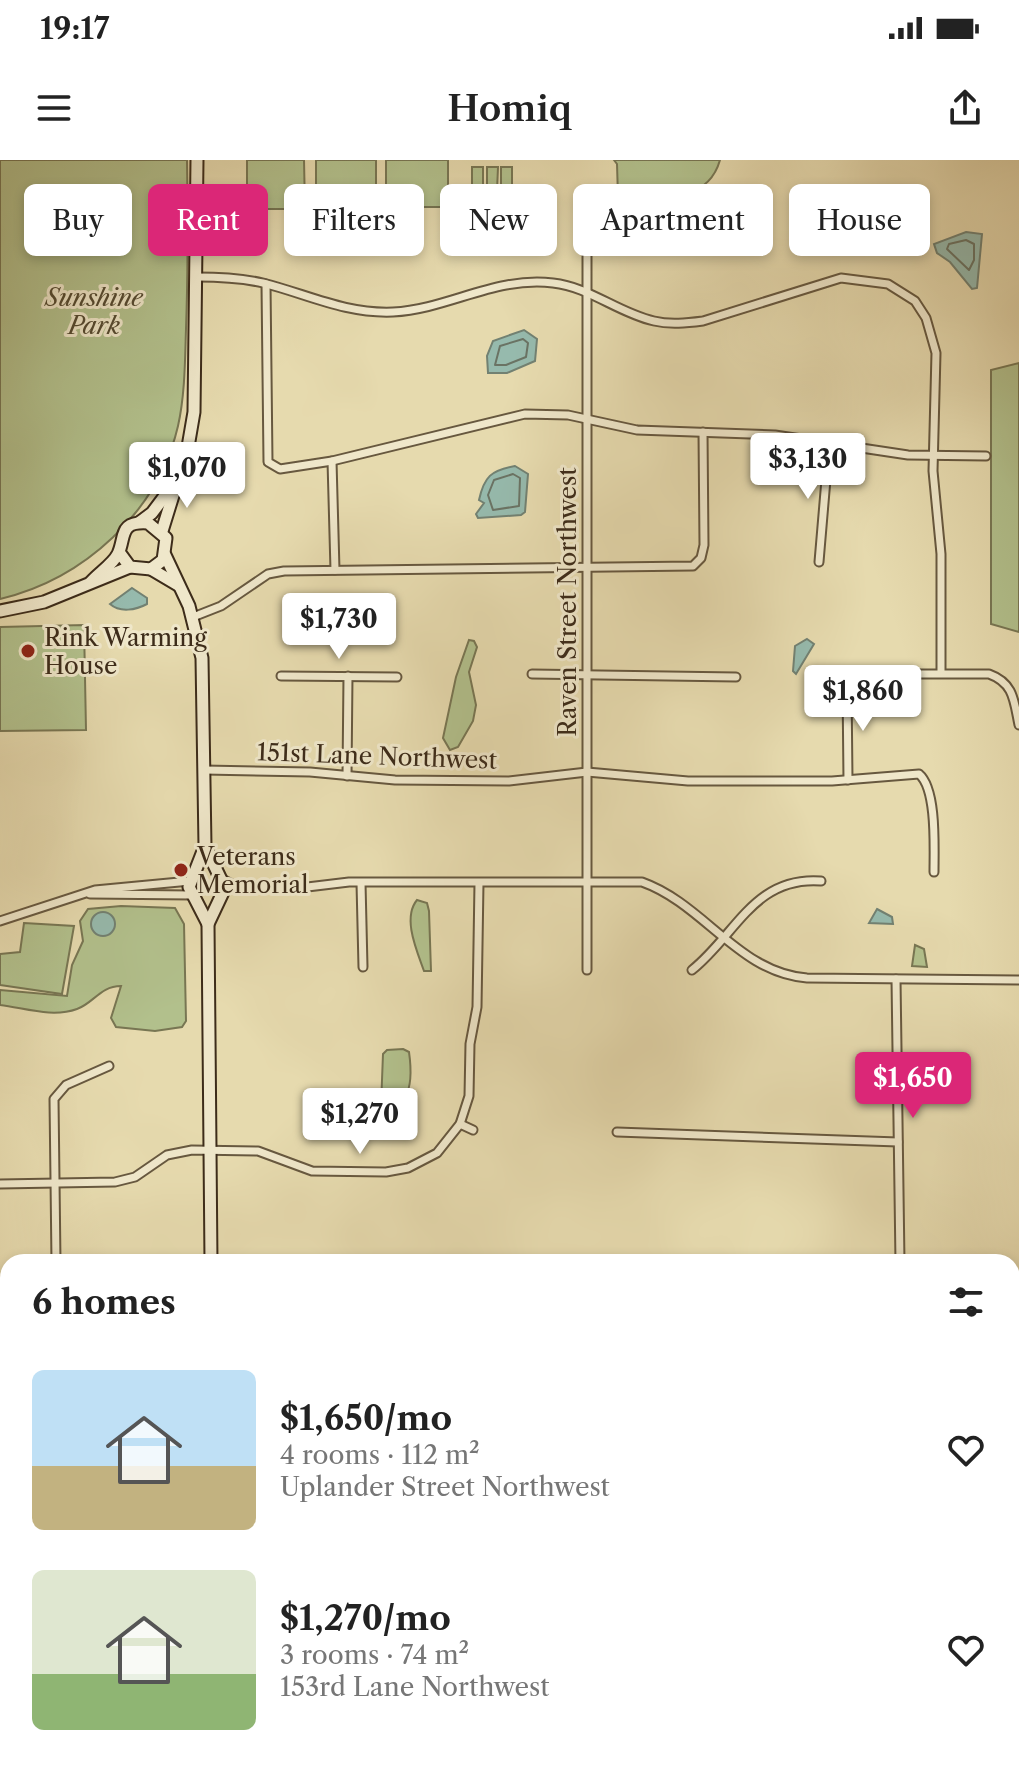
<!DOCTYPE html>
<html lang="en">
<head>
<meta charset="utf-8">
<style>
	body { margin:0; font-family:"Libre Caslon Text",serif; background:#f2f2f2; color:#222; height:100vh; display:flex; flex-direction:column; font-size:30px; white-space:nowrap }
	* { box-sizing:border-box; margin:0 }
	p { font-size:26px; color:#767676 }
	.icon { flex:none; width:44px; height:44px; fill:none; stroke:currentColor; stroke-width:2; stroke-linecap:round; stroke-linejoin:round }
	.map { position:relative; flex:1; overflow:hidden }
	.sheet { position:absolute; left:0px; top:1094px; width:1020px; height:514px; display:flex; flex-direction:column; background:#fff; border-radius:24px 24px 0 0; box-shadow:0 4px 12px #0003 }
	.sheet>* { flex:none }
	.hud { position:absolute; left:24px; top:24px; width:972px; height:72px; display:flex; gap:16px }
	.price { position:absolute; translate:-50% -68px; padding:0 18px; border-radius:8px; background:#fff; color:#222; font-size:26px; line-height:52px; filter:drop-shadow(0 2px 4px #0008) }
	.price::after { content:''; position:absolute; left:50%; top:48px; width:24px; height:18px; margin-left:-12px; background:inherit; clip-path:polygon(0 0,100% 0,50% 100%) }
	.price.current { background:#db2777; color:#fff }
	ul { padding:0; list-style:none }
	li { display:flex; align-items:center; gap:24px; height:200px; padding:0 32px }
	li span { display:grid; place-items:center; flex:none; width:224px; height:160px; border-radius:12px; color:#555 }
	li>.icon { margin-inline-start:auto }
	span .icon { width:96px; height:96px; fill:#fffc; stroke-width:1 }
	li b { font-size:34px }
	h2 { display:flex; justify-content:space-between; align-items:center; height:96px; padding:0 32px; font-size:34px }
	.pill { padding:0 28px; border-radius:12px; background:#fff; box-shadow:0 4px 12px #0003; font-size:28px; line-height:72px }
	.pill.current { background:#db2777; color:#fff }
	.status { display:flex; justify-content:space-between; align-items:center; height:56px; padding:0 40px; background:#fff; direction:ltr }
	.status svg { height:22px; fill:currentColor }
	header { display:flex; justify-content:space-between; align-items:center; height:104px; padding:0 32px; background:#fff; font-size:36px; font-weight:600 }
	.map>svg:first-child { display:block }
	.green { fill:#b2c08c; stroke:#787653; stroke-width:2 }
	.water { fill:#96baad; stroke:#728172; stroke-width:2 }
	.lines { fill:none; stroke-linecap:round; stroke-linejoin:round }
	.shore { stroke:#6a7364; stroke-width:2 }
	.stream { stroke:#728172; stroke-width:2 }
	.street-casing { stroke:#67583f; stroke-width:11 }
	.secondary-casing { stroke:#3d2c1a; stroke-width:15 }
	.street { stroke:#efe7ca; stroke-width:7 }
	.secondary { stroke:#efe7ca; stroke-width:11 }
	.poi-dot { fill:#8f2418; stroke:#efe7ca; stroke-width:3 }
	.labels { text-anchor:middle; dominant-baseline:central; stroke-width:6; stroke-linejoin:round; paint-order:stroke }
	.park-label { font-size:24px; font-style:italic; fill:#544a31; stroke:#efe7ca }
	.street-label { font-size:24px; fill:#3d2c1a; stroke:#efe7ca }
	.poi-label { font-size:24px; fill:#3d2c1a; stroke:#efe7ca; text-anchor:start }
</style>
</head>
<body>
<div class="status"><b>19:17</b><svg viewBox="0 0 49 12"><path d="M0 12V9h3v3zM5 12V6h3v6zM10 12V3h3v9zM15 12V0h3v12zM26 1h20v11H26zM47 4h2v5h-2z"/></svg></div>
<header><svg class="icon" aria-label="menu" viewBox="0 0 24 24"><path d="M4 6h16M4 12h16M4 18h16"/></svg>Homiq<svg class="icon" aria-label="share" viewBox="0 0 24 24"><path d="M12 15V3M7 8l5-5 5 5M5 13v7h14v-7"/></svg></header>
<div class="map">
<svg width="1019" height="1607" viewBox="0 0 1019 1607">
	<rect width="100%" height="100%" fill="#e6daae"/>
	<filter id="stains"><feTurbulence type="fractalNoise" baseFrequency=".0025" numOctaves="4"/><feColorMatrix values="0 0 0 0 .2 0 0 0 0 .09 0 0 0 0 .02 0 0 0 .5 -.17"/></filter>
	<radialGradient id="worn" r=".72"><stop offset=".6" stop-color="#630" stop-opacity="0"/><stop offset="1" stop-color="#630" stop-opacity=".3"/></radialGradient>
	<g class="green">
		<path d="M0 0H187C188 57 188 111 186 169 185 200 185 235 178 266 158 352 84 419 0 439Z"/>
		<path d="M247 0H304L305 49H247Z"/>
		<rect x="316" y="0" width="60" height="46"/>
		<rect x="386" y="0" width="62" height="47"/>
		<path d="M614 0H720C707 46 656 37 618 37L617 4Z"/>
		<rect x="472" y="7" width="11" height="23"/>
		<path d="M487 7H498L497 31H487Z"/>
		<path d="M501 7H512V31L501 30Z"/>
		<path d="M1019 203V472L991 464V210Z"/>
		<path d="M84 465 86 570 0 571V467Z"/>
		<path d="M469 480 474 481 477 487 469 512 476 545 473 561 458 587 450 590 443 578 456 517Z"/>
		<path d="M417 740 427 743 429 751 431 811H424C417 791 402 758 417 740Z"/>
		<path d="M121 746 175 748 184 764 186 861 182 867 155 871 116 867 111 858 121 826C100 826 94 843 77 849 52 858 25 848 0 845V830L67 836 72 805 83 781 80 761 88 749Z"/>
		<path d="M24 763 74 766 62 834 0 825V794L20 792Z"/>
		<path d="M915 785 924 789 927 807 912 806Z"/>
		<path d="M403 889 409 892C415 934 406 946 370 964L381 946 383 894 387 890Z"/>
		<path d="M1019 1581V1607H977L978 1600H1012V1583Z"/>
	</g>
	<g class="water">
		<path d="M966 72 982 74 977 128 972 129 950 102 937 93 934 84Z"/>
		<path d="M524 170 537 179 535 201 507 213H488L487 196 493 181Z"/>
		<path d="M515 306 528 314 525 352 521 355 478 358 476 354 484 343 479 340C484 317 491 310 515 306Z"/>
		<path d="M132 428 147 438V444C136 450 120 453 110 444Z"/>
		<path d="M807 479 814 484 796 514 793 511 795 486Z"/>
		<path d="M877 749 892 757 893 764 869 763Z"/>
		<circle cx="103" cy="764" r="12"/>
	</g>
	<g class="lines">
		<g class="shore">
			<path d="M966 80 974 84V100L969 110 947 89 949 84Z"/>
			<path d="M523 179 528 183 526 197 506 205H495L500 186Z"/>
			<path d="M513 314 520 318 519 346 493 350 488 335 494 320Z"/>
		</g>
		<g class="stream">
			<path d="M0 1394 8 1379"/>
			<path d="M1012 1550H1015L1019 1563"/>
		</g>
		<g class="street-casing">
			<g id="street">
				<path d="M197 117C219 117 241 118 263 123 307 134 345 154 393 152 449 149 495 116 553 123 590 127 618 153 654 161 670 165 687 163 703 161L841 118 888 124 915 141 926 158 936 193 933 311 941 394V512"/>
				<path d="M266 124 268 302 280 309 332 301 525 254 568 255 637 270 775 275 908 295 986 296"/>
				<path d="M332 301 335 410"/>
				<path d="M819 402 829 284"/>
				<path d="M193 457 221 446 268 414 284 411 693 406 701 398 704 385 703 272"/>
				<path d="M532 514 736 517"/>
				<path d="M281 516 397 517"/>
				<path d="M204 610 310 612 395 620 509 621 587 612 688 621H832L919 614C937 629 934 688 934 712"/>
				<path d="M347 616 348 516"/>
				<path d="M848 620 847 526 849 517 856 514H989C1014 523 1014 541 1019 565"/>
				<path d="M224 720 238 727 299 728 349 722H642C704 744 739 813 807 818L1019 820"/>
				<path d="M361 723 363 807"/>
				<path d="M90 734 192 735"/>
				<path d="M0 761 95 730 190 721"/>
				<path d="M587 810V73"/>
				<path d="M692 810C736 775 754 716 821 721"/>
				<path d="M896 819 900 1102"/>
				<path d="M460 964 473 970"/>
				<path d="M617 972 898 982"/>
				<path d="M0 1024 115 1022 135 1017 167 995 192 990 258 991 312 1011 386 1012 408 1008 437 993 460 964 469 936 470 884 477 847 479 723"/>
				<path d="M56 1102 54 939 66 925 109 906"/>
				<path d="M0 1290 8 1289"/>
				<path d="M0 1406 8 1411"/>
				<path d="M0 1546 8 1525"/>
				<path d="M618 1600V1607"/>
			</g>
		</g>
		<g class="secondary-casing">
			<g id="secondary">
				<path d="M140 362 152 353 173 325"/>
				<path d="M162 371 188 287 194 252 197 0"/>
				<path d="M165 395 189 446 202 498 205 686 189 727 208 764"/>
				<path d="M151 409 178 425"/>
				<path d="M91 422C99 413 113 404 118 394 126 377 118 361 148 363L166 378 163 400 151 409 130 407 119 392"/>
				<path d="M0 451 44 442 130 407"/>
				<path d="M205 686 225 728 208 764 211 1102"/>
				<path d="M217 1600V1607"/>
			</g>
		</g>
		<use href="#street" class="street"/>
		<use href="#secondary" class="secondary"/>
	</g>
	<g class="poi-dot">
		<circle cx="28" cy="491" r="8"/>
		<circle cx="181" cy="710" r="8"/>
	</g>
	<g class="labels">
		<g class="park-label">
			<text x="94" y="137">Sunshine<tspan x="94" dy="28">Park</tspan></text>
		</g>
		<g class="street-label">
			<text transform="translate(567 442) rotate(-90)">Raven Street Northwest</text>
			<text transform="translate(377 596) rotate(2)">151st Lane Northwest</text>
		</g>
		<g class="poi-label">
			<text x="44" y="477">Rink Warming<tspan x="44" dy="28">House</tspan></text>
			<text x="197" y="696">Veterans<tspan x="197" dy="28">Memorial</tspan></text>
		</g>
	</g>
	<rect width="100%" height="100%" filter="url(#stains)"/>
	<rect width="100%" height="100%" fill="url(#worn)"/>
</svg>
<b class="price" style="left:808px;top:341px">$3,130</b>
<b class="price" style="left:187px;top:350px">$1,070</b>
<b class="price" style="left:339px;top:501px">$1,730</b>
<b class="price" style="left:863px;top:573px">$1,860</b>
<b class="price current" style="left:913px;top:960px">$1,650</b>
<b class="price" style="left:360px;top:996px">$1,270</b>
<div class="hud">
<a class="pill">Buy</a>
<a class="pill current">Rent</a>
<a class="pill">Filters</a>
<a class="pill">New</a>
<a class="pill">Apartment</a>
<a class="pill">House</a>
</div>
<section class="sheet">
<h2>6 homes<svg class="icon" aria-label="filters" viewBox="0 0 24 24"><path d="M4 7h16M4 17h16"/><circle cx="9" cy="7" r="2"/><circle cx="15" cy="17" r="2"/></svg></h2>
<ul>
<li><span style="background:linear-gradient(#bfe0f5 60%,#c2b280 0)"><svg class="icon" aria-label="home" viewBox="0 0 24 24"><path d="M3 11l9-7 9 7M6 9v11h12V9"/></svg></span><div><b>$1,650/mo</b><p>4 rooms · 112 m²</p><p>Uplander Street Northwest</p></div><svg class="icon" aria-label="heart" viewBox="0 0 24 24"><path d="M12 20l-8-8c-3-5 5-10 8-4 3-6 11-1 8 4z"/></svg></li>
<li><span style="background:linear-gradient(#dfe7d0 65%,#8fb573 0)"><svg class="icon" aria-label="home" viewBox="0 0 24 24"><path d="M3 11l9-7 9 7M6 9v11h12V9"/></svg></span><div><b>$1,270/mo</b><p>3 rooms · 74 m²</p><p>153rd Lane Northwest</p></div><svg class="icon" aria-label="heart" viewBox="0 0 24 24"><path d="M12 20l-8-8c-3-5 5-10 8-4 3-6 11-1 8 4z"/></svg></li>
</ul>
</section>
</div>
</body>
</html>
